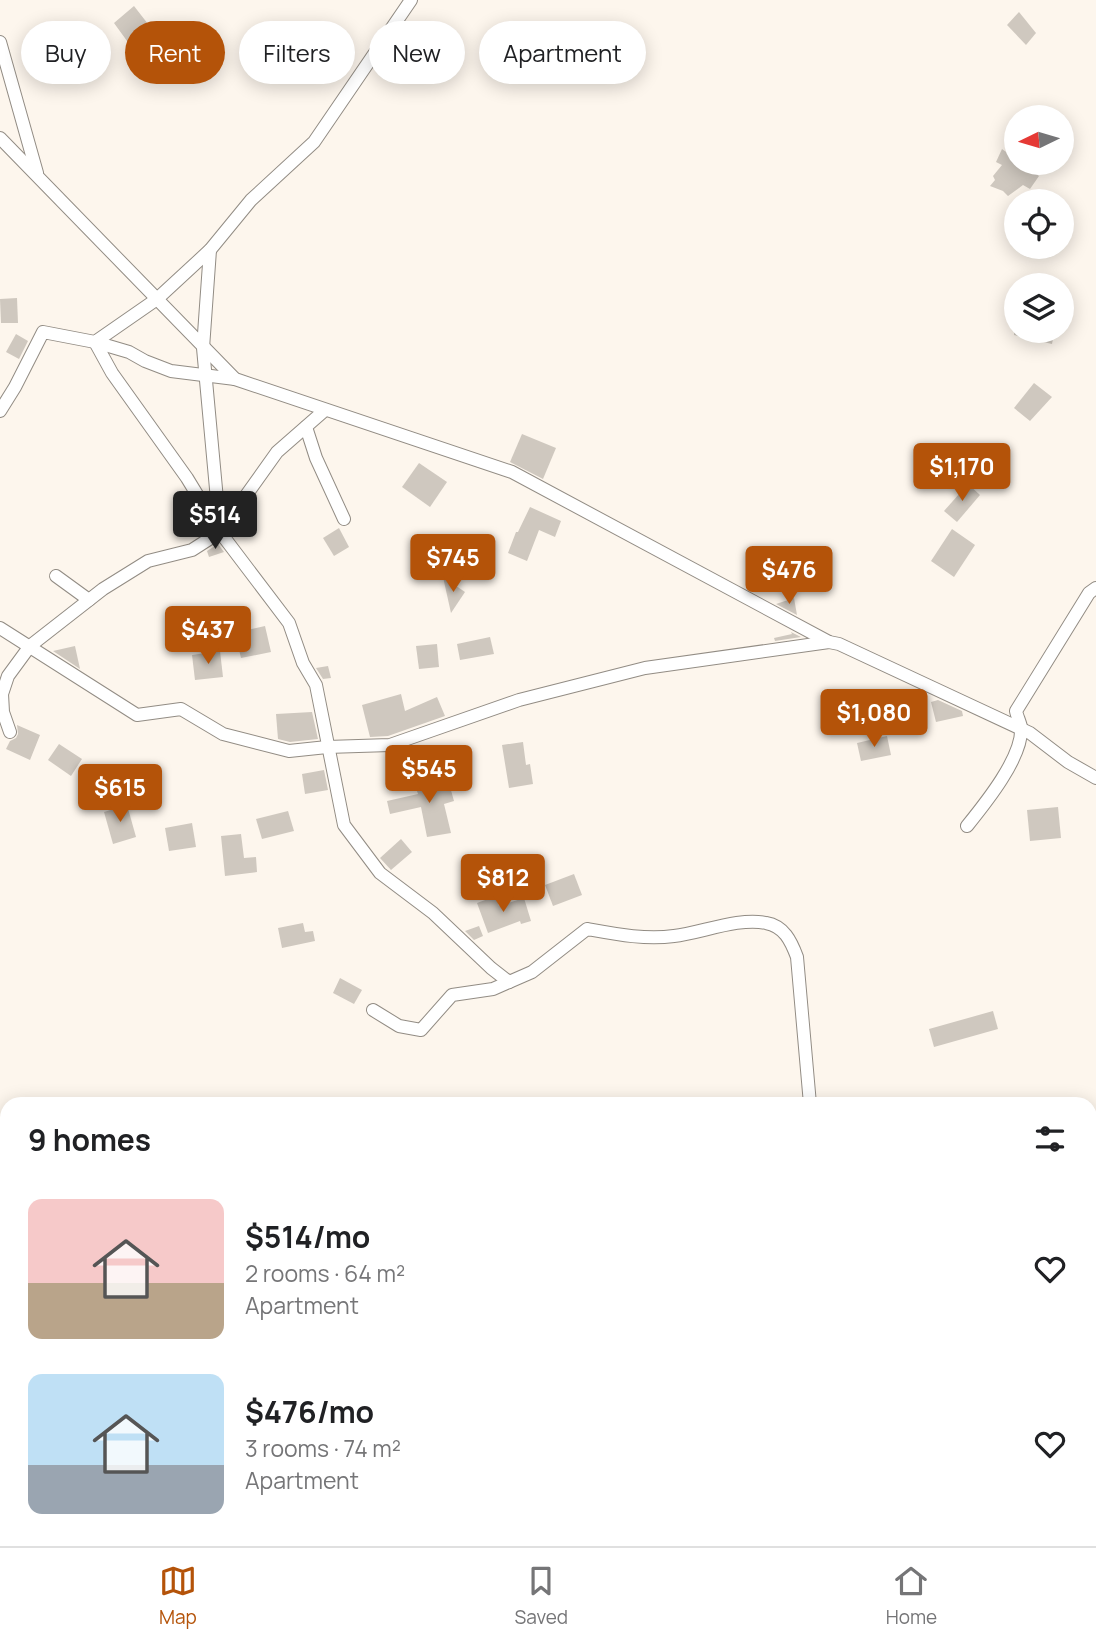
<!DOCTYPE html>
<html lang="en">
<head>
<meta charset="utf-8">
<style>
	body { margin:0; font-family:Manrope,sans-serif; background:#f2f2f2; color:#202124; height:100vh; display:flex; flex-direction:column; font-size:26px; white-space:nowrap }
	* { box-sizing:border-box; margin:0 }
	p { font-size:23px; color:#757577 }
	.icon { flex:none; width:38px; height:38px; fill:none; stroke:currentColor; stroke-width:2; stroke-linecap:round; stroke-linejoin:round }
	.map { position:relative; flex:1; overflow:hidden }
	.details { position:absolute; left:0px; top:1097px; width:1097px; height:450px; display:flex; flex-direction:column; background:#fff; border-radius:21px 21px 0 0; box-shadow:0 4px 18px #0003 }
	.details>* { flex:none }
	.hud { position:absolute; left:21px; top:21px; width:700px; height:63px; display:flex; gap:14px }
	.needle { width:46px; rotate:265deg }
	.controls { position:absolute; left:1004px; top:105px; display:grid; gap:14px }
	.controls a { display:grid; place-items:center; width:70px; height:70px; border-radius:50%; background:#fff; box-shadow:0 4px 18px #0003; font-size:35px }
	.price { position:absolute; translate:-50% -60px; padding:0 16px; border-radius:7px; background:#b45309; color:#fff; font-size:23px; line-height:46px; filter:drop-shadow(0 2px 4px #0008) }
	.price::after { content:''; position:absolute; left:50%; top:42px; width:21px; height:16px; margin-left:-10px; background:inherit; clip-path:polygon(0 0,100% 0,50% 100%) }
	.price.active { background:#222; color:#fff }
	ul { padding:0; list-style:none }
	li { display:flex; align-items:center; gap:21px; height:175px; padding:0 28px }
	li span { display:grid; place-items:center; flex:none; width:196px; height:140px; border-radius:14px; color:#555 }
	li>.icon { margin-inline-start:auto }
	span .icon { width:84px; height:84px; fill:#fffc; stroke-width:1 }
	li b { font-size:30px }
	h2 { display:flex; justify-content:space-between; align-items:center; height:84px; padding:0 28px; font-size:30px }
	.pill { padding:0 24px; border-radius:32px; background:#fff; box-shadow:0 4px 18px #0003; font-size:24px; line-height:63px }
	.pill.active { background:#b45309; color:#fff }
	.dock { display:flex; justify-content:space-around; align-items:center; height:98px; border-top:2px solid #e0e0e0; background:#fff; font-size:19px; color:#757577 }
	.dock a { display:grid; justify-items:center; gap:4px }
	.dock .active { color:#b45309 }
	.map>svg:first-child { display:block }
	.building { fill:#cfc8bf }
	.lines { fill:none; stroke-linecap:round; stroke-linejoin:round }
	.street-casing { stroke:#928c84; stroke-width:14 }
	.street { stroke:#fff; stroke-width:12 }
</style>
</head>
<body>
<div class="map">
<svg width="1096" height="1546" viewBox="0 0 1096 1546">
	<rect width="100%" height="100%" fill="#fdf6ed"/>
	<g class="building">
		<path d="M134 6 148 24 139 31 147 42 135 52 114 23Z"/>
		<path d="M1019 12 1036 33 1026 45 1007 25Z"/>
		<path d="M1002 149 1017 160V163H1021L1039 176 1030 189 1023 185 1008 196 1003 191 990 186 995 180 993 176 1002 165 996 162Z"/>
		<path d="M17 298 18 323H1L0 299Z"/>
		<path d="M1014 331H1043L1054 334 1052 344 1014 335Z"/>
		<path d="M16 334 28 341 19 359 6 352Z"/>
		<path d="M1034 383 1052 397 1030 421 1014 408Z"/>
		<path d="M522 434 556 448 543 479 510 462Z"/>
		<path d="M419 463 447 482 430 507 402 487Z"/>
		<path d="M968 484 980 495 957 522 944 511Z"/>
		<path d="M530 507 561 521 555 537 539 530 527 561 508 553 516 532H518Z"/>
		<path d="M339 528 349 547 334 556 323 538Z"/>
		<path d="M952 529 975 545 954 577 931 561Z"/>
		<path d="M218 544 224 552 209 557 207 551Z"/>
		<path d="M443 577 465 592 451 613Z"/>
		<path d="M794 598 797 615 776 604Z"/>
		<path d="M265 626 271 652 241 658 235 633Z"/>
		<path d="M791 632 801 637 775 641 774 638 792 634Z"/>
		<path d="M490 637 494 654 460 660 457 644Z"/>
		<path d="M437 644 439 667 419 669 416 646Z"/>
		<path d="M75 646 80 669 53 651Z"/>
		<path d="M220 651 223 677 195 680 192 655Z"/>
		<path d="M328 666 331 678 323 679 316 668Z"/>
		<path d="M401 694 405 711 437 697 445 716 388 736 370 737 362 705Z"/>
		<path d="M938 700 962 711 963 716 936 722 931 702Z"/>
		<path d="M312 712 318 739 290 742 278 739 276 714Z"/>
		<path d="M17 725 40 735 30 760 6 749 10 741 16 738 18 734Z"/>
		<path d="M887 736 891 755 861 761 857 743Z"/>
		<path d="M523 742 526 765 530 764 533 784 509 788 502 745Z"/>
		<path d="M59 744 82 759 71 776 48 760Z"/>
		<path d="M324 770 328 790 305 794 302 774Z"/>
		<path d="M447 776 454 801 444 804 451 833 427 837 421 807 390 814 387 801 418 794 415 785Z"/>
		<path d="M127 805 136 837 113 844 104 812Z"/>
		<path d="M1058 807 1061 838 1030 841 1027 810Z"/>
		<path d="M288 811 294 831 262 839 256 819Z"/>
		<path d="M192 823 196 847 169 851 165 828Z"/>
		<path d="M241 834 244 858 256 857 257 872 225 876 221 836Z"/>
		<path d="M401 839 412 852 391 870 380 858Z"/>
		<path d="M574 874 582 895 553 906 545 885Z"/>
		<path d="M496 896 499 906 524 898 531 921 521 924 520 921 488 933 477 903Z"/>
		<path d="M303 923 305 932 313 931 315 941 282 948 278 928Z"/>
		<path d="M479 926 483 936 474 940 465 931Z"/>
		<path d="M340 978 362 990 354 1004 333 993Z"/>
		<path d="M993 1011 998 1029 934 1047 929 1029Z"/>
	</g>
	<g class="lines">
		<g class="street-casing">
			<g id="street">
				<path d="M0 42 37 173"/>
				<path d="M0 138 235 379 512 472 829 642 839 644 1030 733 1068 762 1096 778"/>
				<path d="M210 250 203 348 220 532 289 623 303 663 316 685 344 825 380 873 433 913 491 968 509 982 532 972 587 929C615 934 645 940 674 936 701 933 739 917 766 923 784 926 791 941 797 957L810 1104"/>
				<path d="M95 342 112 373 187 478 218 529"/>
				<path d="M95 342 129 352 145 361 171 371 235 379"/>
				<path d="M0 411 15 387 43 332 95 342 157 299 210 250 251 200 314 142 411 0"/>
				<path d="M306 427 316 458 344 519"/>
				<path d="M56 576 89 600"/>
				<path d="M0 628 137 715 181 709 223 734 289 751 327 747 390 745 519 700 645 668 829 642"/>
				<path d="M10 732 3 712 2 694 8 676 30 646 103 589 148 561 192 550 220 532 277 452 325 410"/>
				<path d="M967 826C984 805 1024 756 1021 727 1020 722 1017 716 1016 711L1089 593 1096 588"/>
				<path d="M373 1010 399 1026 421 1030 452 995 493 989 509 982"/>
				<path d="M1090 1192 1096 1186"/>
				<path d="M1090 1461 1096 1465"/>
				<path d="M1090 1479 1096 1477"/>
				<path d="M1090 1515 1096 1516"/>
				<path d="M745 1540 747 1546"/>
				<path d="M876 1546 895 1540"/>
			</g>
		</g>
		<use href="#street" class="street"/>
	</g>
</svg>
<div class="controls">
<a><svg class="needle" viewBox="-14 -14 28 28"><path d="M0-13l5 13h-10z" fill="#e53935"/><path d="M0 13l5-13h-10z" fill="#757577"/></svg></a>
<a><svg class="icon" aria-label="locate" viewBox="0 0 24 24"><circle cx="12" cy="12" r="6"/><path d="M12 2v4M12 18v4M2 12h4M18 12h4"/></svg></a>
<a><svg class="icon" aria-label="layers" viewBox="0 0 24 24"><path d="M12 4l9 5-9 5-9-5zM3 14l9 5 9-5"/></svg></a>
</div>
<b class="price" style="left:962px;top:503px">$1,170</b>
<b class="price active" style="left:215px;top:551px">$514</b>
<b class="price" style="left:453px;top:594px">$745</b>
<b class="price" style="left:789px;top:606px">$476</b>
<b class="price" style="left:208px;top:666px">$437</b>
<b class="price" style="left:874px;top:749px">$1,080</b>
<b class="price" style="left:429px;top:805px">$545</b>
<b class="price" style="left:120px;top:824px">$615</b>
<b class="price" style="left:503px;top:914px">$812</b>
<div class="hud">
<a class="pill">Buy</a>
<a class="pill active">Rent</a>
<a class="pill">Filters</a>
<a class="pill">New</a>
<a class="pill">Apartment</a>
</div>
<section class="details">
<h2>9 homes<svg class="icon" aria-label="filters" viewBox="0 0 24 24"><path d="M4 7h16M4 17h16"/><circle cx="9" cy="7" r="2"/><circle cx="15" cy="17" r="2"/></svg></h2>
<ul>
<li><span style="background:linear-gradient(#f6c9c9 60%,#b9a48a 0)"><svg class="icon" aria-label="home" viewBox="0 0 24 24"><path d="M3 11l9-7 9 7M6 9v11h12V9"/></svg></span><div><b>$514/mo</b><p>2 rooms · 64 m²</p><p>Apartment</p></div><svg class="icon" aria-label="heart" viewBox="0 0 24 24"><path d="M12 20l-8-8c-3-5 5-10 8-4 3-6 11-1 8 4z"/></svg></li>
<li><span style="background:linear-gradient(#bfe0f5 65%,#9aa5b1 0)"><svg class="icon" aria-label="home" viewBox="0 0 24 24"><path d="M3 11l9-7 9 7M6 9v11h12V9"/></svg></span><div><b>$476/mo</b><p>3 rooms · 74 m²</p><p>Apartment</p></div><svg class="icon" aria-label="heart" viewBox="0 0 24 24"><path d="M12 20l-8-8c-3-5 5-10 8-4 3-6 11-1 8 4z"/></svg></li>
</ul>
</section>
</div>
<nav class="dock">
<a class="active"><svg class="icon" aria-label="map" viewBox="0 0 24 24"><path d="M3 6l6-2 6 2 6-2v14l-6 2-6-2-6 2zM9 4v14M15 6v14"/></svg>Map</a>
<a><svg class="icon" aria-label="saved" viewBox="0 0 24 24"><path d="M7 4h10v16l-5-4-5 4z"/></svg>Saved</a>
<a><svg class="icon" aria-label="home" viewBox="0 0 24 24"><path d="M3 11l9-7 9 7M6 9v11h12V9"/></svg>Home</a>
</nav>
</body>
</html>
